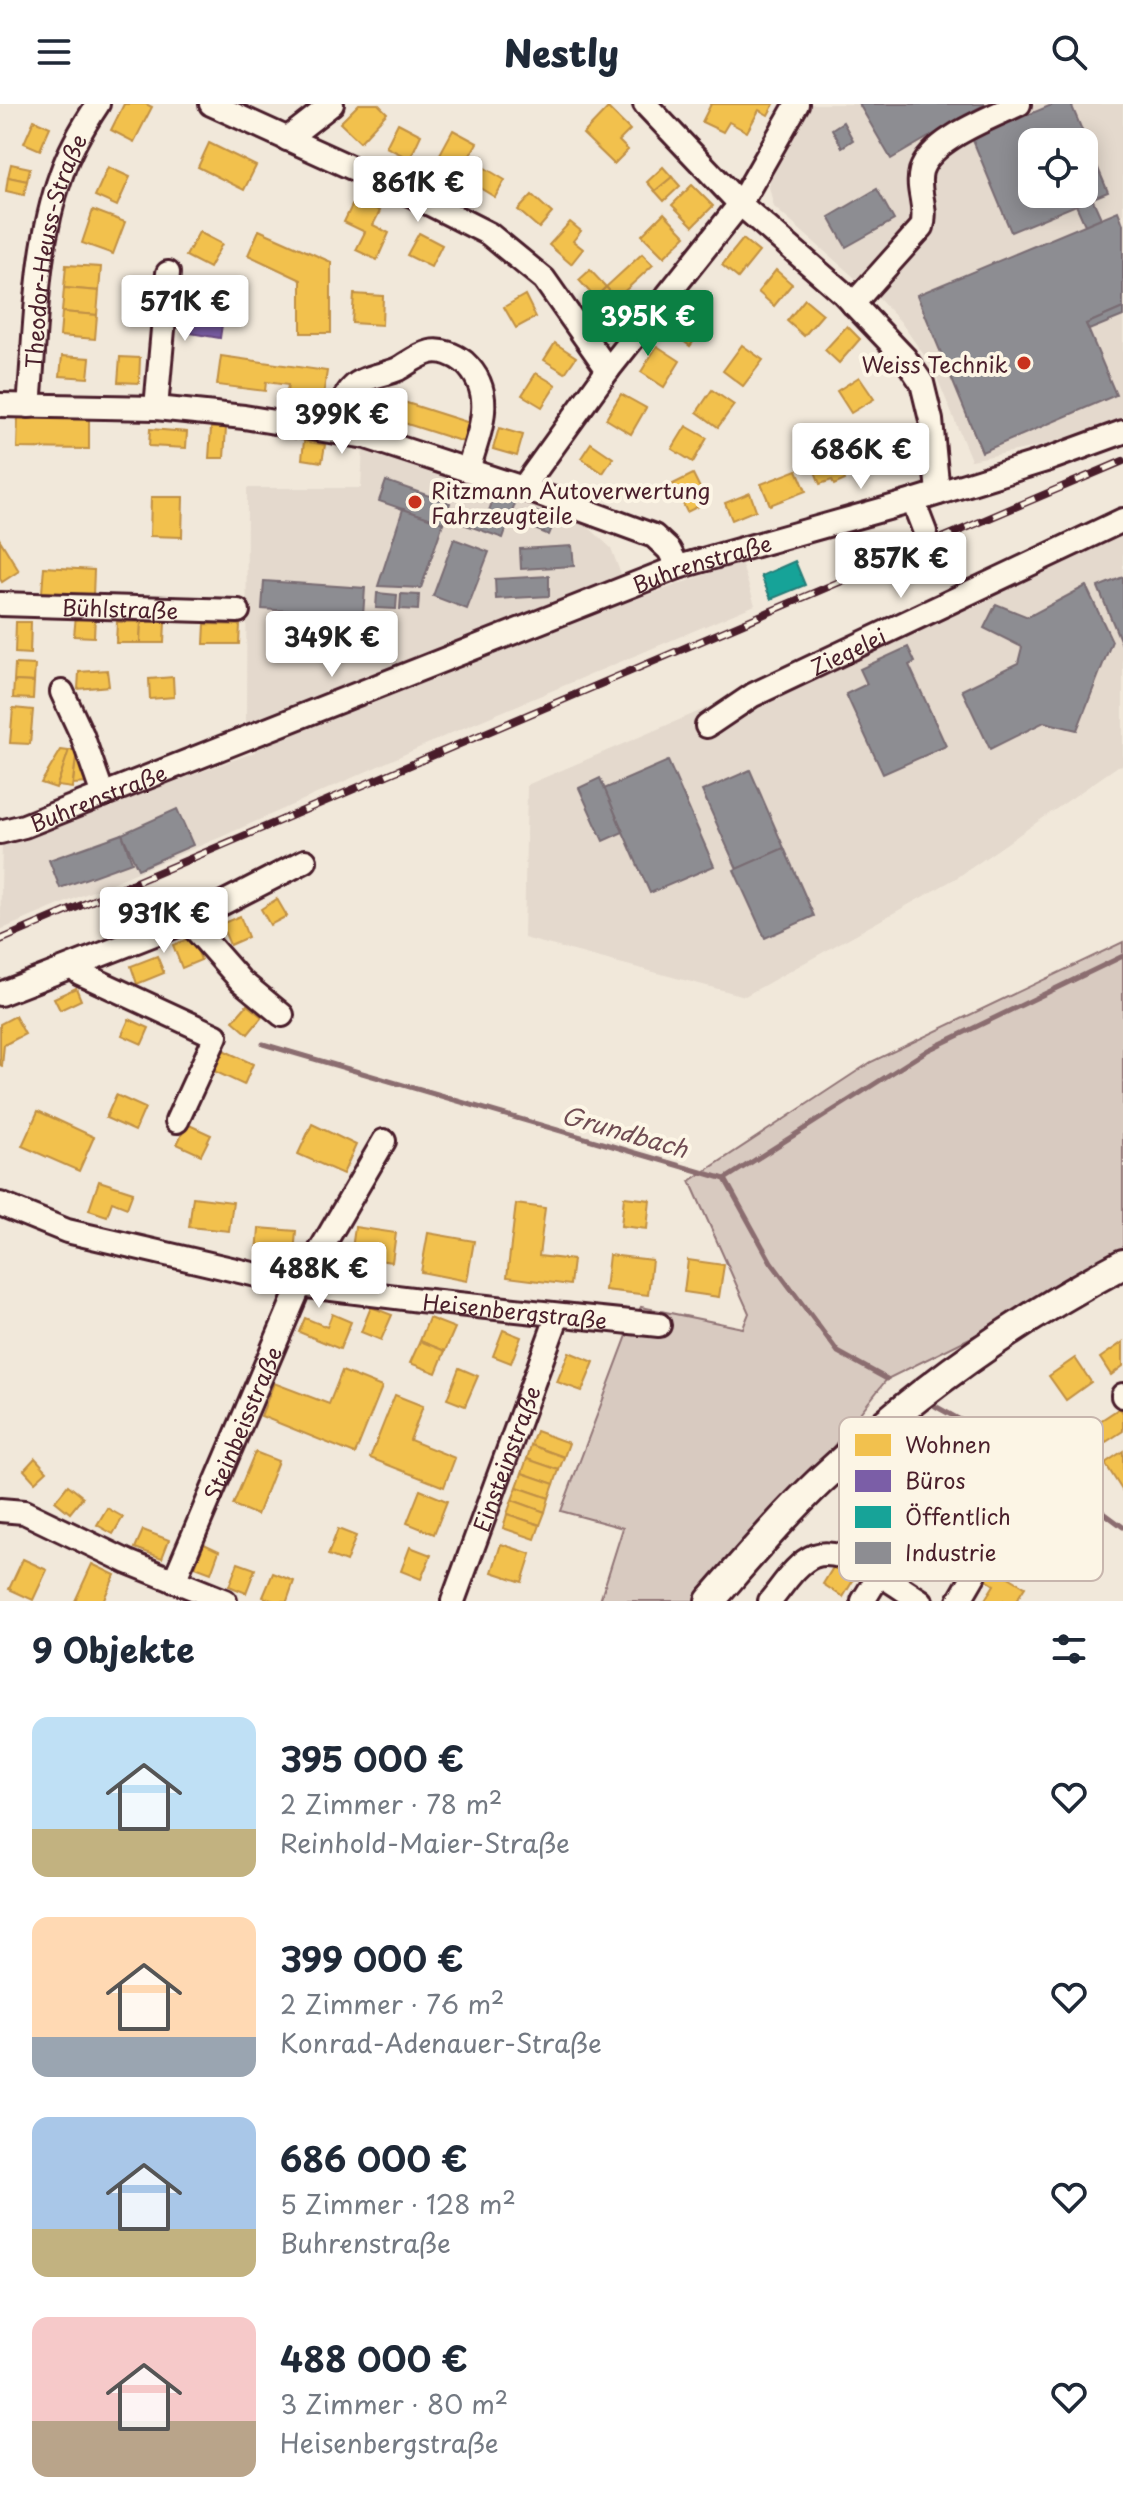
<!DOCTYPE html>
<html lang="de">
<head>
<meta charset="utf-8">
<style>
	body { margin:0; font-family:"Playpen Sans",sans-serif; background:#f6f6f7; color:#1f2937; height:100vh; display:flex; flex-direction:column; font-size:30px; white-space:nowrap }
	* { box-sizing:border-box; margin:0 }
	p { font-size:26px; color:#747a83 }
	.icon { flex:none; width:44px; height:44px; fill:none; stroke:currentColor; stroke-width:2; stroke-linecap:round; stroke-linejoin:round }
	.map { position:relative; height:1497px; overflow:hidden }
	.details { display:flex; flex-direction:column; background:#fff; flex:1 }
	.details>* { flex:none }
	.tools { position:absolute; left:1018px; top:24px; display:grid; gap:16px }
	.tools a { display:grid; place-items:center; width:80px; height:80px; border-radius:16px; background:#fff; box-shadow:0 4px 20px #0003; font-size:40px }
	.price { position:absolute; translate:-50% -68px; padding:0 18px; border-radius:8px; background:#fff; color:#222; font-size:26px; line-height:52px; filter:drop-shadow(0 2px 4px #0008) }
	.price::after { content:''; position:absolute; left:50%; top:48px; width:24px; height:18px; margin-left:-12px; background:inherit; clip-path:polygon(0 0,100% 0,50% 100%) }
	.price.current { background:#0b8043; color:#fff }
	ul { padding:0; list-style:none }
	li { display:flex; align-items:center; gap:24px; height:200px; padding:0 32px }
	li span { display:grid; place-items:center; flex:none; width:224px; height:160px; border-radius:16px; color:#555 }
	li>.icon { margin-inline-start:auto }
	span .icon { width:96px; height:96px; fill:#fffc; stroke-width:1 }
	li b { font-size:34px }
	h2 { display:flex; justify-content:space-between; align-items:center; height:96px; padding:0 32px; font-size:34px }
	header { display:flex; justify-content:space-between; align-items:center; height:104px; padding:0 32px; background:#fff; font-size:36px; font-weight:800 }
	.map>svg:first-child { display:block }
	.built { fill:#e4d9cd; fill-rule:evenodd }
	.green { fill:#d8cac0; stroke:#917476; stroke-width:2 }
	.homes { fill:#f2c14e; stroke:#c09044; stroke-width:2 }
	.offices { fill:#7b5ea7; stroke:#6c4b82; stroke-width:2 }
	.public { fill:#17a398; stroke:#267b77; stroke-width:2 }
	.industry { fill:#8d8d92; stroke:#796c73; stroke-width:2; fill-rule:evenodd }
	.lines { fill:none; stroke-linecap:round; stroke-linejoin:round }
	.stream { stroke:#8b6d6f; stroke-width:5 }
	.minor-casing { stroke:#4a1f2b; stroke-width:28 }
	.major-casing { stroke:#4a1f2b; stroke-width:34 }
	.minor { stroke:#fcf5e5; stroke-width:22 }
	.major { stroke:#fcf5e5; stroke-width:28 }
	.rail-casing { stroke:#4a1f2b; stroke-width:8 }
	.rail { stroke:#fcf5e5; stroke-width:5; stroke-dasharray:15; stroke-linecap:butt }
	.poi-dot { fill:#c8321e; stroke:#fcf5e5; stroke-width:3 }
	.labels { text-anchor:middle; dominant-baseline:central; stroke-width:8; stroke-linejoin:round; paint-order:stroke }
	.street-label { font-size:22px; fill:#4a1f2b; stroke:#fcf5e5 }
	.poi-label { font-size:22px; fill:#4a1f2b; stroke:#fcf5e5; text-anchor:end }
	.water-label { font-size:24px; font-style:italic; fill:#704c53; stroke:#fcf5e5 }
	.key { fill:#fcf5e5; stroke:#c7b5ad; stroke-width:2 }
	.key-label { font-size:22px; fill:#4a1f2b }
</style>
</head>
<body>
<header><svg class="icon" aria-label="menu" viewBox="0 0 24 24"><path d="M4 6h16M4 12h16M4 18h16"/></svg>Nestly<svg class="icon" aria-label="search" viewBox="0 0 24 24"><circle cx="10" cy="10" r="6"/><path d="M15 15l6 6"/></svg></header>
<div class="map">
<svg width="1123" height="1497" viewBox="0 0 1123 1497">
	<rect width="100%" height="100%" fill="#f1e8da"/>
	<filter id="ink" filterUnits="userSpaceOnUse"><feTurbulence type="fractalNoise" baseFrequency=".0125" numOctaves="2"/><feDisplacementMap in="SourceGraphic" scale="16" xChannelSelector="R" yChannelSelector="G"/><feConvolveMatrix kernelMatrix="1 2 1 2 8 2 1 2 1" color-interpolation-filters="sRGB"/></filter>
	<g filter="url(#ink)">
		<g class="built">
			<path d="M809 0H1123V313L1060 338 971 356 933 264 900 217 880 196 774 103 769 83 772 66ZM1032 38H1084V90H1032Z"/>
			<path d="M363 342 583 418 611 444 631 497 741 458 755 501 456 627 221 733 0 826 2 741 255 648 246 620 247 384H361Z"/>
			<path d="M1123 426V661L1118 662 958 773 745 892 524 834 527 681Z"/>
		</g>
		<path class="green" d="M1123 838V1158L887 1275 711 1497H600L623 1424 561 1407 628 1229 641 1203 743 1224 749 1209 690 1077 871 958Z"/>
		<g class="homes">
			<path d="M124 0H146L152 3 134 38 111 26Z"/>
			<path d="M359 0H378L387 9 360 38 340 19Z"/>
			<path d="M711 0H774L768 11 759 6 747 28 729 18 723 28 702 18Z"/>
			<path d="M608 4 630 26 619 37 628 46 614 60 583 30Z"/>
			<path d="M34 16 50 23 40 46 24 39Z"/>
			<path d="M398 19 421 31 410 55 386 43Z"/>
			<path d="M453 26 477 39 457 74 434 61Z"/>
			<path d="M209 39 256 62 244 86 198 63Z"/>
			<path d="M11 60 30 64 27 77 8 73Z"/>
			<path d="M480 61 505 76 495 93 470 78Z"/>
			<path d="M108 63 130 73 117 102 95 92Z"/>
			<path d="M663 63 672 73 655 87 647 78Z"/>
			<path d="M8 73 27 77 24 91 6 87Z"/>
			<path d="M672 73 680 82 664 97 655 87Z"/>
			<path d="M692 81 713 102 693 122 672 101Z"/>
			<path d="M532 91 552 109 539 124 518 106Z"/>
			<path d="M355 95 380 107 373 121 389 129 377 156 356 146 365 128 344 118Z"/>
			<path d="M93 106 125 118 113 150 82 139Z"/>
			<path d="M664 109 686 132 664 153 642 131Z"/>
			<path d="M570 118 581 127 573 137 583 145 571 160 549 141Z"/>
			<path d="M259 126 331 158V229H301V176L248 151Z"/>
			<path d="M199 128 222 140 209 164 186 152Z"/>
			<path d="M419 129 442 141 431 163 407 151Z"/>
			<path d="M743 135 759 148 738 174 722 161Z"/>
			<path d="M642 150 653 161 616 195 606 183Z"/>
			<path d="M66 161 101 163 99 187 64 184Z"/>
			<path d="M590 166 606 183 595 194 579 176Z"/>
			<path d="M776 166 792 180 774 202 758 188Z"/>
			<path d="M606 183 624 203 613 213 595 194Z"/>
			<path d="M64 184 99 187 97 211 62 208Z"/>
			<path d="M354 190 383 192 382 221 352 219Z"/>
			<path d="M525 191 536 213 516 224 504 203Z"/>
			<path d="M805 195 823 210 804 232 787 217Z"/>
			<path d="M685 198 710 216 690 242 666 224Z"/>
			<path d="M62 208 97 211 95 235 60 232Z"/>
			<path d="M847 222 860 235 839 259 825 246Z"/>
			<path d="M555 239 576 253 565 269 544 256Z"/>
			<path d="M742 241 763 256 743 282 723 267Z"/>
			<path d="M657 242 680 257 664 283 641 268Z"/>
			<path d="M62 252 90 254 88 274 60 272Z"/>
			<path d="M221 252 327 267 322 299 286 294 288 281 266 278 265 287 217 281Z"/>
			<path d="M120 253 140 254 139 279 118 278Z"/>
			<path d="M536 269 556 281 542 303 522 291Z"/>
			<path d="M859 273 874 295 851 309 837 287Z"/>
			<path d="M366 286 476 321 470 340 360 305Z"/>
			<path d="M712 286 734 301 718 323 697 308Z"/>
			<path d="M621 290 646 304 631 330 606 315Z"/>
			<path d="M18 310 89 311V345L17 344Z"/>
			<path d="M686 322 707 334 693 358 672 345Z"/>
			<path d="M211 324H226L224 354H209Z"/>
			<path d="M499 324 523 331 517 352 493 345Z"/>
			<path d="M150 325 187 328 186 344 149 342Z"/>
			<path d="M891 327 899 345 878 354 870 336Z"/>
			<path d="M304 337 325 341 322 358 302 355Z"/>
			<path d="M591 339 613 354 603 369 581 354Z"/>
			<path d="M845 341 855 366 843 371 845 376 834 381 832 376 820 380 810 355Z"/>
			<path d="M797 366 806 387 770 401 761 380Z"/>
			<path d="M693 370 707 398 687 408 673 380Z"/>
			<path d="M750 389 756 406 732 416 725 399Z"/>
			<path d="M151 393H183L182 433 150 432Z"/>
			<path d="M0 436 19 467 2 478 0 475Z"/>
			<path d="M44 463 94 466 93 492 42 488Z"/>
			<path d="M76 511 95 512 94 533 74 532Z"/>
			<path d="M16 518H31L30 550 15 549Z"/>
			<path d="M117 518H141L140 539H116Z"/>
			<path d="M141 518H165L164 539H140Z"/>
			<path d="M205 520 240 521 239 540H204Z"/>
			<path d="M15 560 35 561 34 578 14 577Z"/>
			<path d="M107 566 109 582 78 585 79 568Z"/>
			<path d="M173 573 174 593 150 595 149 575Z"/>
			<path d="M14 577 34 578 33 595 13 594Z"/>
			<path d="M13 604 33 606 30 640 10 639Z"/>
			<path d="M77 642 89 679 73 680Z"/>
			<path d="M61 646 69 647 56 684 41 679Z"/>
			<path d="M69 646H77L72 684 57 682Z"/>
			<path d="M277 795 287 812 270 821 261 805Z"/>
			<path d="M240 812 248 833 230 841 221 820Z"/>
			<path d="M192 833 201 856 182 864 173 841Z"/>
			<path d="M157 852 164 869 137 880 131 862Z"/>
			<path d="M76 884 81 896 60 906 54 894Z"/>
			<path d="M247 901 262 913 248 930 233 917Z"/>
			<path d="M15 912 25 930 4 941 2 962 0 961V920Z"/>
			<path d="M129 915 149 924 142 940 122 931Z"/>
			<path d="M223 946 253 960 244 981 214 967Z"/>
			<path d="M116 991 145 1004 135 1027 106 1014Z"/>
			<path d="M38 1007 94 1033 79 1067 22 1042Z"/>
			<path d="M187 1020 211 1031 201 1051 177 1040Z"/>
			<path d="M312 1020 356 1041 343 1070 298 1050Z"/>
			<path d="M99 1077 133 1088 127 1104 112 1098 107 1112 89 1106Z"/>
			<path d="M193 1093 233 1098 229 1127 189 1123Z"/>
			<path d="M624 1093 650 1096 647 1125 621 1122Z"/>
			<path d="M516 1100 545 1104 539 1152 573 1156 570 1181 507 1173Z"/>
			<path d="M355 1123 396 1129 392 1158 351 1152Z"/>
			<path d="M259 1124 296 1127 294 1152 257 1150Z"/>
			<path d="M428 1129 474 1137 467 1177 421 1168Z"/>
			<path d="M609 1151 652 1156 648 1191 605 1186Z"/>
			<path d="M688 1156 724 1161 719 1193 684 1188Z"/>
			<path d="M371 1203 392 1211 381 1236 361 1228Z"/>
			<path d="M332 1210 351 1218 340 1245 299 1228 305 1214 327 1223Z"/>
			<path d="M429 1214 455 1224 445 1247 420 1237Z"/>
			<path d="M503 1226 521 1233 511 1259 493 1252Z"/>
			<path d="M420 1237 445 1247 436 1269 410 1259Z"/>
			<path d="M1123 1238V1262L1111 1271 1100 1254Z"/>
			<path d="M569 1248 594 1258 582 1287 557 1278Z"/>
			<path d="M1075 1254 1091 1278 1066 1296 1049 1272Z"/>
			<path d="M459 1264 478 1272 465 1302 447 1295Z"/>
			<path d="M342 1267 382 1283 355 1350 261 1312 274 1279 329 1300Z"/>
			<path d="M395 1291 423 1302 410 1336 455 1354 444 1383 370 1354Z"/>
			<path d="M1120 1304 1123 1309V1327L1106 1338 1094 1321Z"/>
			<path d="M536 1327 569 1339 564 1353 531 1341Z"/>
			<path d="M531 1341 564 1353 559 1366 527 1355Z"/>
			<path d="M1123 1347V1385L1122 1386 1105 1359Z"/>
			<path d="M255 1348 278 1357 257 1411 233 1401Z"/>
			<path d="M35 1354 47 1367 35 1378 24 1366Z"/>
			<path d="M527 1355 559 1366 554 1380 522 1369Z"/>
			<path d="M522 1369 554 1380 549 1394 517 1383Z"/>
			<path d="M68 1381 83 1393 70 1409 55 1397Z"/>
			<path d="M517 1383 549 1394 545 1408 512 1396Z"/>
			<path d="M420 1386 447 1397 434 1430 407 1419Z"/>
			<path d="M512 1396 545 1408 540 1421 507 1410Z"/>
			<path d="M107 1404 123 1413 113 1430 97 1421Z"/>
			<path d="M507 1410 540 1421 535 1435 503 1424Z"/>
			<path d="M338 1425 356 1432 346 1458 328 1451Z"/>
			<path d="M143 1426 169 1436 162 1454 135 1444Z"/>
			<path d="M204 1440 219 1447 211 1469 195 1463Z"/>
			<path d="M501 1440 531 1450 522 1478 492 1468Z"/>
			<path d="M410 1443 431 1451 421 1475 401 1467Z"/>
			<path d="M23 1455 47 1466 33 1496 9 1485Z"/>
			<path d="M238 1459 255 1465 246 1489 229 1482Z"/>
			<path d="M92 1460 115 1471 103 1497H75Z"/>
			<path d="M989 1461 1025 1483 1016 1497H984L994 1481 982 1473Z"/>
			<path d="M834 1462 854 1475 843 1493 823 1480Z"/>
			<path d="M273 1469 294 1477 287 1497H274L263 1493Z"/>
		</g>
		<path class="offices" d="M195 202 224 207 220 234 190 229Z"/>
		<path class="public" d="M795 457 805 481 771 495 761 472Z"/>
		<g class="industry">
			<path d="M859 0H985L891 55Z"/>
			<path d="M1054 0H1071L1108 88 1011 128 972 34ZM1032 38H1084V90H1032Z"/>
			<path d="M843 18 853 36 842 43 832 25Z"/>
			<path d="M877 85 894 116 846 143 829 113Z"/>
			<path d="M1092 94 1101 114 1085 121 1076 101Z"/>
			<path d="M1118 107 1123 120V204L1086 220 1116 291 982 348 917 191Z"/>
			<path d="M1123 204V212L1089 226 1086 220Z"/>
			<path d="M386 377 450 399 443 419 379 397Z"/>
			<path d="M495 390 516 397 503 434 463 420 469 406 487 412Z"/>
			<path d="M403 405 443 419 421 484 378 482Z"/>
			<path d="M532 406 555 416 549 431 525 421Z"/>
			<path d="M454 435 489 448 467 505 433 492Z"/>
			<path d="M572 442 574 462 521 465 520 445Z"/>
			<path d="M549 472V492L496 495 495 475Z"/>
			<path d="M1123 473V543L1098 483Z"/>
			<path d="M264 477 365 484 363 512 262 505Z"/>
			<path d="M1086 482 1112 537 1077 626 1044 618 990 645 962 586 1018 559 1022 543 984 524 996 500 1028 513Z"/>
			<path d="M377 489 397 491 396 505 376 504Z"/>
			<path d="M401 490 419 491 418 506 400 505Z"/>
			<path d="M908 543 915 558 909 561 946 642 883 670 846 590 867 580 860 565Z"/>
			<path d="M668 657 714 762 650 789 604 685Z"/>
			<path d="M750 666 784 744 737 765 702 687Z"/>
			<path d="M600 674 623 728 603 737 579 684Z"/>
			<path d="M177 705 193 741 138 765 122 730Z"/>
			<path d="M122 730 132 758 60 784 49 756Z"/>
			<path d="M784 744 814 812 765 834 734 766Z"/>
		</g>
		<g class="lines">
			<g class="stream">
				<path d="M263 940 725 1075 771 1158 838 1248 887 1275"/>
				<path d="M725 1075 928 946 1123 852"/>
				<path d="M935 1302 1029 1354"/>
				<path d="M1047 1367 1123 1423"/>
			</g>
			<g class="minor-casing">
				<g id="minor">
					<path d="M211 0 414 92 489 130 544 175 608 266"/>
					<path d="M645 0 740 100 844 190 905 254 922 279 931 316 938 389"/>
					<path d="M287 35 332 0"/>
					<path d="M853 200 922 123C928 103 916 87 921 67 931 35 991 14 1019 0"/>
					<path d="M0 301 156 304 244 313 366 333 523 384 654 432 669 446 678 463"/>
					<path id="s1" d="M29 302C36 225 35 144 61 71 69 47 84 21 98 0"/>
					<path d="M156 304 168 169"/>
					<path d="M333 327C338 313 342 293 353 283 362 273 385 271 398 265 409 259 418 251 430 248 441 245 455 251 464 258 498 289 479 328 468 366"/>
					<path d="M523 384 608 266 740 100 797 0"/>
					<path d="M913 397 925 428"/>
					<path id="s2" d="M0 500 238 507"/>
					<path d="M62 588 82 631 103 691"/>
					<path id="s3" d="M707 622 753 591 1123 416"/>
					<path id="s4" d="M0 728 24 722 678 463 913 397 1049 355 1123 328"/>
					<path d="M188 817 241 877 282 911"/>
					<path d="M74 863 80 869 216 932 177 1017"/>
					<path d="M0 890 188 817 305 757"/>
					<path id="s5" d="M0 1100 67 1127 300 1181 420 1196 659 1221"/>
					<path d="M1123 1291V1292"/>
					<path d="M0 1406 24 1408 128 1458 225 1497"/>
					<path id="s6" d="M174 1477 300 1181 384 1037"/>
					<path id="s7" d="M453 1497 558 1211"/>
					<path d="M770 1497C782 1483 796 1459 814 1452 845 1441 895 1481 921 1497"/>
					<path d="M863 1497 879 1471"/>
					<path d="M959 1497 1026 1382"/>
				</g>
			</g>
			<g class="major-casing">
				<path id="major" d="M710 1497C746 1456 781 1414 821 1376 912 1291 1013 1218 1123 1160"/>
			</g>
			<use href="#minor" class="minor"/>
			<use href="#major" class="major"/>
			<g class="rail-casing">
				<path id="rail" d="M0 836 1123 357"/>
			</g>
			<use href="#rail" class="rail"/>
		</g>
	</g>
	<g class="poi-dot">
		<circle cx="1024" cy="259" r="8"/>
		<circle cx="415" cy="398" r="8"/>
	</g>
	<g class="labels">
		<g class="street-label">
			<text stroke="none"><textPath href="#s1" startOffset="158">Theodor-Heuss-Straße</textPath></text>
			<text stroke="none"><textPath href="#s4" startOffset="752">Buhrenstraße</textPath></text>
			<text stroke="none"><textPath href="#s2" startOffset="120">Bühlstraße</textPath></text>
			<text stroke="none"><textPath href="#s3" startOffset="160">Ziegelei</textPath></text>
			<text stroke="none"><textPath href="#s4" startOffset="104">Buhrenstraße</textPath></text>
			<text stroke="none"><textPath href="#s5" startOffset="528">Heisenbergstraße</textPath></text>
			<text stroke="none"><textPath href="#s6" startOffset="172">Steinbeisstraße</textPath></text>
			<text stroke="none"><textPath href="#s7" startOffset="152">Einsteinstraße</textPath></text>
		</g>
		<g class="poi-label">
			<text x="1008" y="259">Weiss Technik</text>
			<text x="431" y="385" text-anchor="start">Ritzmann Autoverwertung<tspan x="431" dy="25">Fahrzeugteile</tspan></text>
		</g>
		<g class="water-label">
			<text transform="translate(625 1027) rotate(16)">Grundbach</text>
		</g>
	</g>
	<rect x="839" y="1313" width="264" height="164" rx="12" class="key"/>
	<rect x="855" y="1330" width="36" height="22" fill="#f2c14e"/>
	<rect x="855" y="1366" width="36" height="22" fill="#7b5ea7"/>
	<rect x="855" y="1402" width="36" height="22" fill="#17a398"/>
	<rect x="855" y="1438" width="36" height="22" fill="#8d8d92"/>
	<g class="key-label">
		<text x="905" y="1349">Wohnen</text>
		<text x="905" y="1385">Büros</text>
		<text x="905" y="1421">Öffentlich</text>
		<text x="905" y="1457">Industrie</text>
	</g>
</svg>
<div class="tools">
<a><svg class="icon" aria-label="locate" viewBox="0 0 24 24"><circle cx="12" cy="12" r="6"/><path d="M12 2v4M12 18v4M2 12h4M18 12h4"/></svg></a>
</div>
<b class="price" style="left:418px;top:120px">861K €</b>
<b class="price" style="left:185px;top:239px">571K €</b>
<b class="price current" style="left:648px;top:254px">395K €</b>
<b class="price" style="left:342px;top:352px">399K €</b>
<b class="price" style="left:861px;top:387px">686K €</b>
<b class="price" style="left:901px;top:496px">857K €</b>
<b class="price" style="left:332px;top:575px">349K €</b>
<b class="price" style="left:164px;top:851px">931K €</b>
<b class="price" style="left:319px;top:1206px">488K €</b>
</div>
<section class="details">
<h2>9 Objekte<svg class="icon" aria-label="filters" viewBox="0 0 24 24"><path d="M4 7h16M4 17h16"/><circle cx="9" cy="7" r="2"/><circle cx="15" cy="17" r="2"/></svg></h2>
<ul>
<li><span style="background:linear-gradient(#bfe0f5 70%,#c2b280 0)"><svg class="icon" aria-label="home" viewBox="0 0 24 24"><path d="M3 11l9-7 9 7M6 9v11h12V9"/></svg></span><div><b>395 000 €</b><p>2 Zimmer · 78 m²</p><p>Reinhold-Maier-Straße</p></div><svg class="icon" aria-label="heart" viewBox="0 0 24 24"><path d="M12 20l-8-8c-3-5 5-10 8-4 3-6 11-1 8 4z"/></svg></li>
<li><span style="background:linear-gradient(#ffd9b3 75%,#9aa5b1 0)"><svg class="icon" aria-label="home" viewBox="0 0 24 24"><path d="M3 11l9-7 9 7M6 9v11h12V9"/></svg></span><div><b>399 000 €</b><p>2 Zimmer · 76 m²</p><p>Konrad-Adenauer-Straße</p></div><svg class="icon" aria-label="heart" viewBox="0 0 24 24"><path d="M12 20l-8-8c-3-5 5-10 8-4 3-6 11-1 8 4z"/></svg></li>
<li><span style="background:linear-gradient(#a9c7e8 70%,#c2b280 0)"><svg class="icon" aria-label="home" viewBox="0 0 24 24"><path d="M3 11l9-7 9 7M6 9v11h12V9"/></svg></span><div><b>686 000 €</b><p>5 Zimmer · 128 m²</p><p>Buhrenstraße</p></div><svg class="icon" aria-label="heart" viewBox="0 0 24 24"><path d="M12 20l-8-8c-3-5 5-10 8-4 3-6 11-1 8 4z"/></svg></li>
<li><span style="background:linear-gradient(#f6c9c9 65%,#b9a48a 0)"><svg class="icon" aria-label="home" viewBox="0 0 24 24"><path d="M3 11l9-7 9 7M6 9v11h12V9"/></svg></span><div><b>488 000 €</b><p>3 Zimmer · 80 m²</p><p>Heisenbergstraße</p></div><svg class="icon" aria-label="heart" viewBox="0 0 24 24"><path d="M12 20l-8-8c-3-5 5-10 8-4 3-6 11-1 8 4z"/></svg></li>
</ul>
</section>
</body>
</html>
